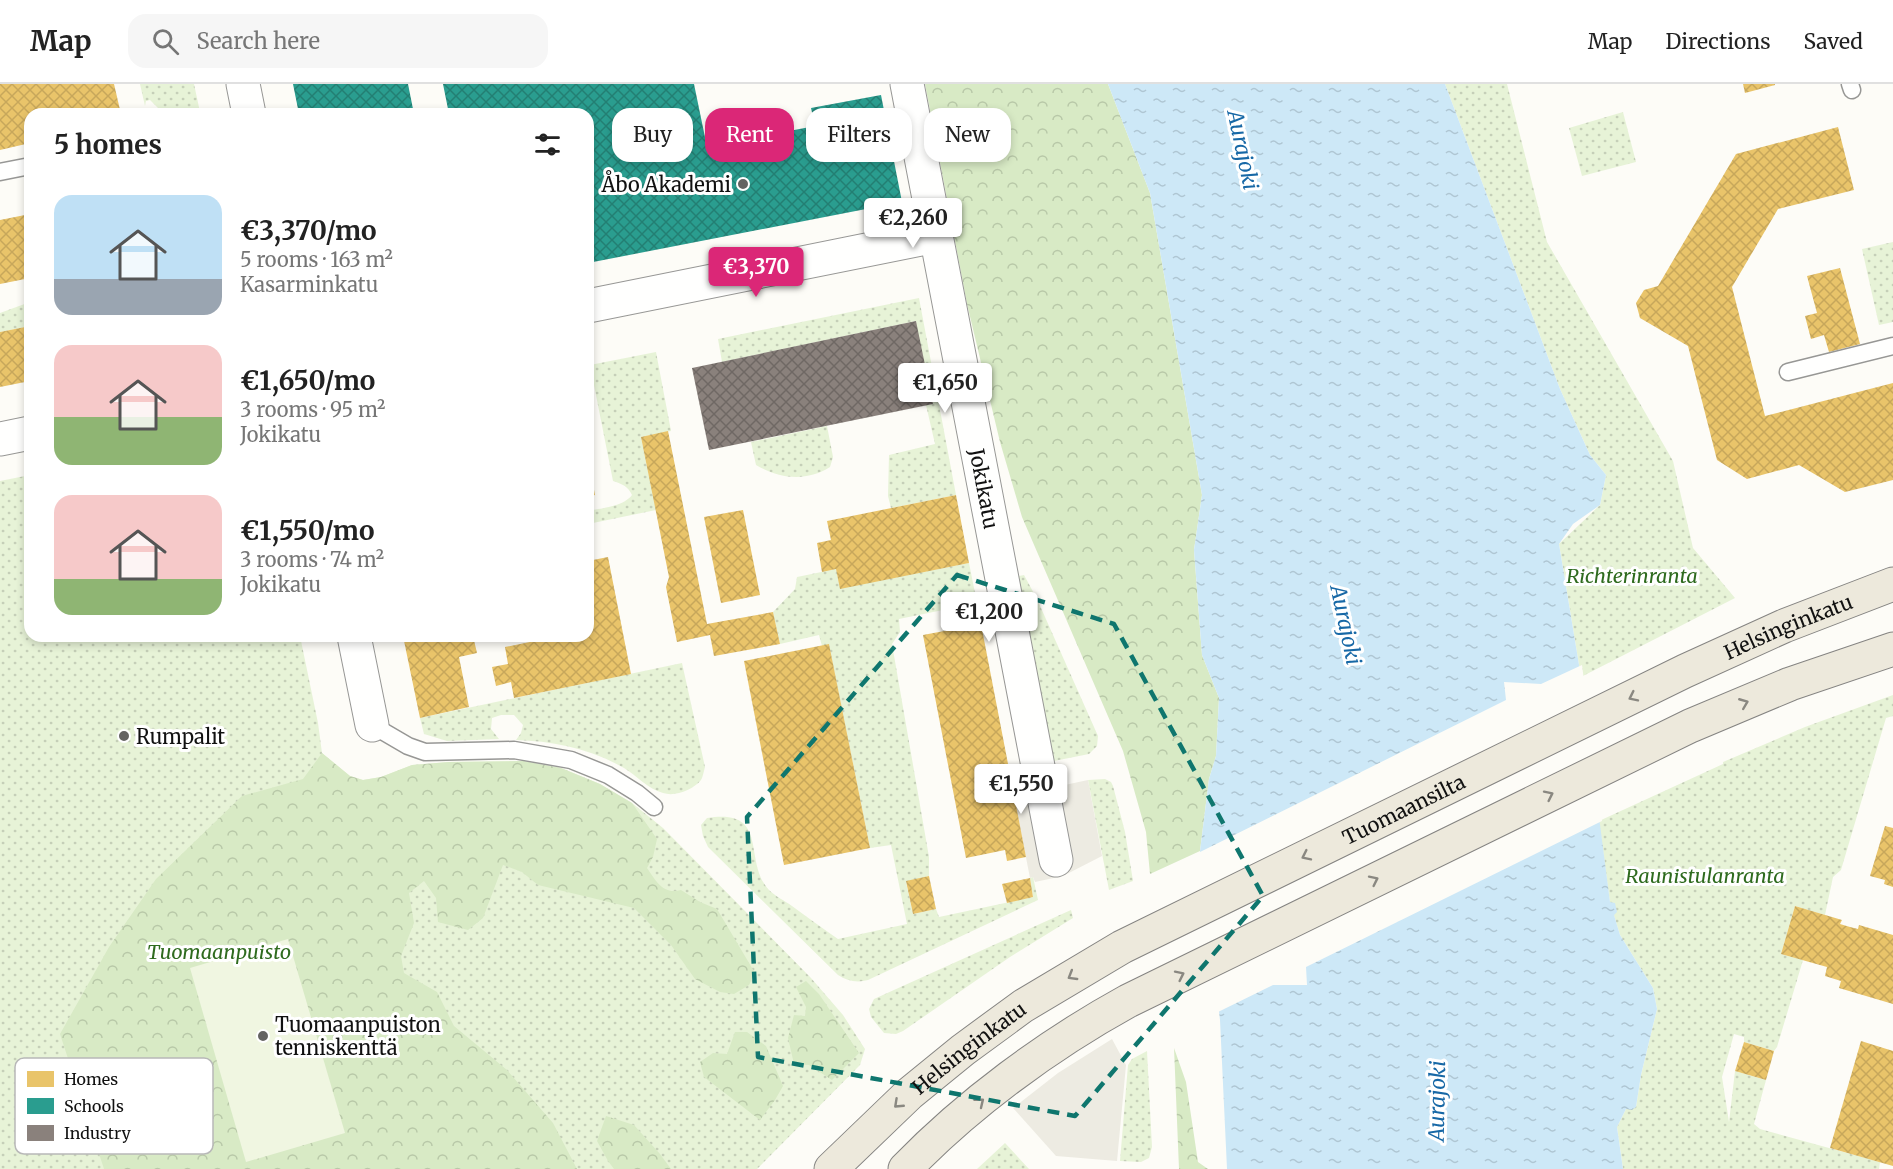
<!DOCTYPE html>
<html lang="en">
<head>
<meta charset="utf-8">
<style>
	body { margin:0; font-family:Merriweather,serif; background:#f6f6f6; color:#222; height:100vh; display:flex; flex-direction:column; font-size:22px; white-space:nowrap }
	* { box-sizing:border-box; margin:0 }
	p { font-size:20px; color:#767676 }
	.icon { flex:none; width:33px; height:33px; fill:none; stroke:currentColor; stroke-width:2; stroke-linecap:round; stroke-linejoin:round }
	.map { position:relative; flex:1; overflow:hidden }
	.panel { position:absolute; left:24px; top:24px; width:570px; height:534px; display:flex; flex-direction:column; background:#fff; border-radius:18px; box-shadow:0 3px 9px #0003 }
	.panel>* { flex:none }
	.hud { position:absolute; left:612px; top:24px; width:570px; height:54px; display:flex; gap:12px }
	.price { position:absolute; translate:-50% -51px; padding:0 14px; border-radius:6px; background:#fff; color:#222; font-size:20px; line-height:39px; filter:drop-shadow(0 2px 3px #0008) }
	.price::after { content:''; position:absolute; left:50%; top:36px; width:18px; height:14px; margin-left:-9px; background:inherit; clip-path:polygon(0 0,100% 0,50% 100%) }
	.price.active { background:#db2777; color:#fff }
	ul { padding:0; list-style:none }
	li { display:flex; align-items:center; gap:18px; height:150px; padding:0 30px }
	li span { display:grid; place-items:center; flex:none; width:168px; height:120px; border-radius:18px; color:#555 }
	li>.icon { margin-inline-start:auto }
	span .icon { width:72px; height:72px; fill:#fffc; stroke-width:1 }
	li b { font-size:26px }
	h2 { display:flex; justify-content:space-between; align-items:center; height:72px; padding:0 30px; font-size:26px }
	.chip { padding:0 21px; border-radius:18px; background:#fff; box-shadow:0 3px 9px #0003; font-size:21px; line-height:54px }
	.chip.active { background:#db2777; color:#fff }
	header { display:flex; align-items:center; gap:36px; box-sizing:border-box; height:84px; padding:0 30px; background:#fff; border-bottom:2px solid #e0e0e0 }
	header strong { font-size:28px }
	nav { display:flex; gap:33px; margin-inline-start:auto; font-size:21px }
	.search { width:420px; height:54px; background:#f6f6f6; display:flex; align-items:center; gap:15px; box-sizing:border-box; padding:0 21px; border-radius:18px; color:#767676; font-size:22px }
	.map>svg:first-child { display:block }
	.green { fill:url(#green-dots) }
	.forest { fill:url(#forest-crowns) }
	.pitch { fill:#f0f6e1 }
	.plaza { fill:#edebe2 }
	.water { fill:url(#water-ripples) }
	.pier { fill:#fdfcf7 }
	.homes { fill:url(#homes-cross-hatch) }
	.schools { fill:url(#schools-cross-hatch) }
	.industry { fill:url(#industry-cross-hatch) }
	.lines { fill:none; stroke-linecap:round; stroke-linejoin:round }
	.service-casing { stroke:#979795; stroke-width:19 }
	.minor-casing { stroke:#979795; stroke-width:35 }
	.primary-casing { stroke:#858482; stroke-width:35 }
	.service { stroke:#fffffe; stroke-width:16 }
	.minor { stroke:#fffffe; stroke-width:33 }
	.primary { stroke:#ede9dc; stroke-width:33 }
	.oneway { stroke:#8a8881 }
	.marked { fill:none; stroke:#0f766e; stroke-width:4.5; stroke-dasharray:12 8; stroke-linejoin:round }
	.poi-dot { fill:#646362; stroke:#fff; stroke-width:2 }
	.labels { text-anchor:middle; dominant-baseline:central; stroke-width:6; stroke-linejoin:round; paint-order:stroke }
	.poi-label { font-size:20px; fill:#111; stroke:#fff; text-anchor:start }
	.street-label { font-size:20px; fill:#111; stroke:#fff }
	.park-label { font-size:20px; font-style:italic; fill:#2f6b1f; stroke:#fff }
	.water-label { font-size:21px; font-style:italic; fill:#1768a6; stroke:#fff }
	.key { fill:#fff; stroke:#b8b8b8; stroke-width:1.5 }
	.key-label { font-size:16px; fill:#111 }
</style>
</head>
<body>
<header>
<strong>Map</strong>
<div class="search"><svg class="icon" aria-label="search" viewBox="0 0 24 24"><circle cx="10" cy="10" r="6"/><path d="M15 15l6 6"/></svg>Search here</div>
<nav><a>Map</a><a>Directions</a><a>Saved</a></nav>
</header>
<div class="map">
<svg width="1893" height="1085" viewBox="0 0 1893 1085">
	<defs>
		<pattern id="green-dots" width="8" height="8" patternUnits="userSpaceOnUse" patternTransform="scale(1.5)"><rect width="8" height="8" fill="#e7f3d7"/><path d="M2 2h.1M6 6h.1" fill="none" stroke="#c5cfb8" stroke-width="1.8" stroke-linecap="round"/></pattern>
		<pattern id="forest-crowns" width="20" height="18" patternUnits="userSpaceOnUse" patternTransform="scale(1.5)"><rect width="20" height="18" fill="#d8eac5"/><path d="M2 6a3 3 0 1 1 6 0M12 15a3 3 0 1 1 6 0" fill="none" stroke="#b8c8a8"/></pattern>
		<pattern id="water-ripples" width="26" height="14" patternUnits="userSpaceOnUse" patternTransform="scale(1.5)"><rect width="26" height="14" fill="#cde8f7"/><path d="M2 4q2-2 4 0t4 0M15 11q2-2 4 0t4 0" fill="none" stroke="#afc6d3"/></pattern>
		<pattern id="homes-cross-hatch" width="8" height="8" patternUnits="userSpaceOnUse" patternTransform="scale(1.5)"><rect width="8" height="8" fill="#e9c46a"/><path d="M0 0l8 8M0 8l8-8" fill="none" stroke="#c7a75b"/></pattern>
		<pattern id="schools-cross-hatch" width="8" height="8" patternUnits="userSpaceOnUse" patternTransform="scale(1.5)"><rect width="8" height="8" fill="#2a9d8f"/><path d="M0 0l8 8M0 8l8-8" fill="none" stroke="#237f73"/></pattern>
		<pattern id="industry-cross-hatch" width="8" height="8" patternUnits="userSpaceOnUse" patternTransform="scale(1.5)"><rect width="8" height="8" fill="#8a817c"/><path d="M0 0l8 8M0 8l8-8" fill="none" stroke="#6f6864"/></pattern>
	</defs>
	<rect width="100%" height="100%" fill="#fdfcf7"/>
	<g class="green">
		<path d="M140 0H194L200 28 173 30 168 26 158 24 150 16 146 17 145 22Z"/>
		<path d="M1445 0H1507L1547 158 1673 377 1693 464 1735 514 1581 593 1559 460 1600 421 1606 391 1590 371 1560 305Z"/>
		<path d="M1623 28 1636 78 1582 92 1569 44Z"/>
		<path d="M1893 158V238L1879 241 1862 165Z"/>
		<path d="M919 214 956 411 891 424 888 412 889 371 935 360 926 321 916 237 722 278 718 255Z"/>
		<path d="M30 218V242L0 248V229Z"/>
		<path d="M656 268 671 347 641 353 656 426 588 440V427C601 424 623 423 632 411 628 402 622 400 613 397L590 281Z"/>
		<path d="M827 342 833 373 830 383C806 398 780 395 756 381L751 358Z"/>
		<path d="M30 391V552H300L318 639 322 669 350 692 363 696 381 693 412 681 449 678 523 677 561 684 600 700 632 719 663 744 811 894 843 931 865 965 860 981 757 1085H0V397Z"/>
		<path d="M969 479 977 519 899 535 900 548 892 560 929 773V792L906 798 913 830 936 825 939 833 1033 813 1030 794 1033 793 1038 816 868 896C857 899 847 897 838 891L708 763 703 752 701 741 707 734C771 724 742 777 769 806 775 812 785 817 792 822 807 833 822 844 838 855L907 840 891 761 870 764 829 561 822 562 819 551 780 560 773 528 795 505 797 493 836 485 841 504Z"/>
		<path d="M1024 491 1037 515 1098 652 1097 662 1089 670 1049 678 1020 506 1019 492Z"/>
		<path d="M682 579 705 683C704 686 703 693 701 696 693 706 675 713 663 709 648 705 636 691 624 684 591 665 553 657 516 656L521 649 523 641 514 631H501L492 634 491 645 499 655 447 657 424 650 420 634Z"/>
		<path d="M1893 611V632L1886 634 1841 786 1833 793 1825 831 1795 822 1781 870 1803 876 1777 963 1774 967 1744 958V953L1734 950 1722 993 1729 1038 1735 987 1766 996 1754 1040 1760 1045 1880 1078 1879 1085H1623L1617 1043 1626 1025 1636 1023 1641 991 1657 925 1653 904 1620 851 1610 819 1599 737 1723 680V678L1805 643Z"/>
		<path d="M1105 695 1111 698 1113 702 1125 748 1133 797 1109 806 1088 696Z"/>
		<path d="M1071 826 1073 834 1010 873 903 947 896 950 884 949 871 933 869 925 874 915Z"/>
		<path d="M1147 967 1152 1063 1149 1074 1141 1078 1120 1077 1128 981 1132 975Z"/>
		<path d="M1005 1059 1029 1085H977Z"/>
	</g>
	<g class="forest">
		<path d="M925 0H1108L1150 109 1202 411 1194 466 1202 571 1219 614 1216 672 1209 695 1200 767 1150 790 1146 748 1123 667 1022 433 1000 358 967 220Z"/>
		<path d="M322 669 350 692 363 696 381 693 412 681 449 678 523 677 561 684 600 700 632 719 657 755 653 773 647 784C656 797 663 811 681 806L700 818 717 825 755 889 749 901 734 910 720 908 695 895 671 861 634 824 538 801 522 788 503 781 483 834 468 846 438 838 436 814 424 797 409 809 414 839 401 872 404 889 437 908 454 942 507 986 553 1039 577 1085H104L60 950 109 863 156 795 242 712 303 695Z"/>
		<path d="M806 897 819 910 859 969 832 996 809 981 794 980 788 954 794 931 805 932 806 923 796 903Z"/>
		<path d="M735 948H747L766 962 783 1002 775 1016 760 1036 704 993 700 978 713 969 727 970Z"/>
		<path d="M1174 964 1186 998 1198 1078 1208 1085H1179Z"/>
		<path d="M606 1032 634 1041 660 1070 671 1085H614L608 1077 597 1057Z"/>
	</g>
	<path class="pitch" d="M288 855 345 1049 246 1078 190 884Z"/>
	<g class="plaza">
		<path d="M1088 696 1102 772 1063 792 1035 798 1033 793 1030 794 1014 712Z"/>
		<path d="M1112 955 1126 981 1117 1077 1056 1072 1013 1024 1058 989Z"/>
	</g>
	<path class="water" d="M1108 0H1445L1560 305 1590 371 1606 391 1600 421 1573 440 1559 460 1581 593 1610 818 1615 819 1617 828 1614 831 1620 851 1653 904 1657 925 1641 991 1636 1023 1632 1026 1626 1025 1617 1043 1623 1085H1227L1220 936 1200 767 1209 695 1216 672 1219 614 1202 571 1194 466 1202 411 1150 109Z"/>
	<path class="pier" d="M1582 581 1602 737 1306 883 1307 901H1273L1216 929 1198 769 1506 616 1504 598 1541 600Z"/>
	<g class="homes">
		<path d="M0 0H114L121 30H30V59L0 66Z"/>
		<path d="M1743 0H1775V1L1745 9Z"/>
		<path d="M1838 43 1854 106 1778 125 1732 203 1765 332 1893 299V396L1845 408 1799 381 1747 395 1717 376 1688 262 1640 234 1636 219 1644 206 1658 202 1736 70Z"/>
		<path d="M30 130V194L0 200V136Z"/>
		<path d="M1840 184 1860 260 1829 268 1824 251 1811 255 1805 232 1817 229 1807 192Z"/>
		<path d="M30 242V297L0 303V248Z"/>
		<path d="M668 347 707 540 773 528 780 560 714 572 710 551 677 558 666 503 669 493 641 353Z"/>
		<path d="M589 380 595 411 588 413V381Z"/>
		<path d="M956 411 969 479 840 505 836 485 822 488 817 459 831 456 827 437Z"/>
		<path d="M743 426 760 511 721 519 704 433Z"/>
		<path d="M608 473 631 590 514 614 511 598 496 602 492 583 508 580 505 563 559 552H588V477Z"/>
		<path d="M981 540 1026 773 1007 777 1005 766 966 774 923 551Z"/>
		<path d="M403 552H473L477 569 459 573 469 623 420 634Z"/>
		<path d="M829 560 870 764 784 781 744 577Z"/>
		<path d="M1885 742 1893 744V803L1884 800 1885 796 1870 792Z"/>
		<path d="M929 792 936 825 913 830 906 797Z"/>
		<path d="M1030 794 1033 813 1007 819 1002 800Z"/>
		<path d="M1795 822 1842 836 1840 840 1850 843 1858 845 1859 841 1893 851V920L1839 904 1841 897 1825 892 1827 883 1781 870Z"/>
		<path d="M1861 957 1893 967V1082L1830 1064Z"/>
		<path d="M1744 958 1774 967 1766 996 1735 987Z"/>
	</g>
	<g class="schools">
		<path d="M293 0H408L414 30H299Z"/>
		<path d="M443 0H694L707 63 815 42 811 24 881 11 902 118 588 179V30H449Z"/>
	</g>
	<path class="industry" d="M916 237 933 320 709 366 692 284Z"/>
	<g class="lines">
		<g class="service-casing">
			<g id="service">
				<path d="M1850 0 1852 6"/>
				<path d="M0 88 30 82"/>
				<path d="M1788 288 1893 262"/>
				<path d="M372 641 408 662 425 668 514 666 571 676 608 691 637 709 654 723"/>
			</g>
		</g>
		<g class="minor-casing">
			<g id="minor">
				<path d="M243 0 249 30"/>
				<path id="s1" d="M907 0 1056 776"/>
				<path d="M588 222 936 152"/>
				<path d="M0 355 30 349"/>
				<path d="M354 552 372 641"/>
			</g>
		</g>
		<g class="primary-casing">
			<g id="primary">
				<path id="s2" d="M831 1085 909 1010 963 966 1023 922 1122 863 1685 587 1784 542 1893 500"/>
				<path d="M905 1085C968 1020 1048 961 1128 917L1690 642 1790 600 1893 565"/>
			</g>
		</g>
		<use href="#service" class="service"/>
		<use href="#minor" class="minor"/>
		<use href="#primary" class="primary"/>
	</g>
	<defs><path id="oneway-chevron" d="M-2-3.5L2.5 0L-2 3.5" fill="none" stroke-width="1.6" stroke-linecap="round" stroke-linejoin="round" transform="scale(1.5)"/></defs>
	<g class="oneway">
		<use href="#oneway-chevron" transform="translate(1633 613) rotate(154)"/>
		<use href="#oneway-chevron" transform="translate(1744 619) rotate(-22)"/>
		<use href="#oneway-chevron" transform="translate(1549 711) rotate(-26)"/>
		<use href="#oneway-chevron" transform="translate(1306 772) rotate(154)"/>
		<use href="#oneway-chevron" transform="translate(1374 796) rotate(-26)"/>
		<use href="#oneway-chevron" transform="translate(1180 891) rotate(-26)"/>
		<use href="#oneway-chevron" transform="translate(1072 892) rotate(149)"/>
		<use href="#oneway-chevron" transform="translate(980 1018) rotate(-39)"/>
		<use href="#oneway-chevron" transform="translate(898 1020) rotate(137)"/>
	</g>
	<path class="marked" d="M957 491 1114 540 1263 812 1075 1032 758 973 747 733Z"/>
	<g class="poi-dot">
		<circle cx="743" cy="100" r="6"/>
		<circle cx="124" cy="652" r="6"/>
		<circle cx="263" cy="952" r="6"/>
	</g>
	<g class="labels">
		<g class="poi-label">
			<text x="731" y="100" text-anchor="end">Åbo Akademi</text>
			<text x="136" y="652">Rumpalit</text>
			<text x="275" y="940">Tuomaanpuiston<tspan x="275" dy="23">tenniskenttä</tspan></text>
		</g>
		<g class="street-label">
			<text stroke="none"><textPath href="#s1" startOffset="412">Jokikatu</textPath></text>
			<text stroke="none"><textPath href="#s2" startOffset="1107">Helsinginkatu</textPath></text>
			<text stroke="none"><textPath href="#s2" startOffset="681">Tuomaansilta</textPath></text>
			<text stroke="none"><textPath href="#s2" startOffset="184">Helsinginkatu</textPath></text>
		</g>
		<g class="park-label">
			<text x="1632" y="491">Richterinranta</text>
			<text x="1705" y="791">Raunistulanranta</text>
			<text x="219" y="867">Tuomaanpuisto</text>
		</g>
		<g class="water-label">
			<text transform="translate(1243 66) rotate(78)">Aurajoki</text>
			<text transform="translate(1346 541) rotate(78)">Aurajoki</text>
			<text transform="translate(1437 1017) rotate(-89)">Aurajoki</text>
		</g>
	</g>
	<rect x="15" y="974" width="198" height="96" rx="9" class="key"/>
	<rect x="27" y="987" width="27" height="16" fill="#e9c46a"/>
	<rect x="27" y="1014" width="27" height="16" fill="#2a9d8f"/>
	<rect x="27" y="1041" width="27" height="16" fill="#8a817c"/>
	<g class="key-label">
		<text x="64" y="1001">Homes</text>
		<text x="64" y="1028">Schools</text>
		<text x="64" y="1055">Industry</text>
	</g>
</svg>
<b class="price" style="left:913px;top:165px">€2,260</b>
<b class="price active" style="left:756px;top:214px">€3,370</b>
<b class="price" style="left:945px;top:330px">€1,650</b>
<b class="price" style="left:989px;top:559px">€1,200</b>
<b class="price" style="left:1021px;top:731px">€1,550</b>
<div class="hud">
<a class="chip">Buy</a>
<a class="chip active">Rent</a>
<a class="chip">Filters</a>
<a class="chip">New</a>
</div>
<section class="panel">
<h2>5 homes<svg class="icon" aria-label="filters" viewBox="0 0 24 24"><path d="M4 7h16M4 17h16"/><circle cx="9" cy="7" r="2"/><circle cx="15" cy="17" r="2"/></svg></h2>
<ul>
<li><span style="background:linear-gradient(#bfe0f5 70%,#9aa5b1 0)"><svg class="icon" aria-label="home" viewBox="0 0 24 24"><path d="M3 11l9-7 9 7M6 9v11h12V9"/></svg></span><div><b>€3,370/mo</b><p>5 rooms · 163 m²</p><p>Kasarminkatu</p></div></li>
<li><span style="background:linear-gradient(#f6c9c9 60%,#8fb573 0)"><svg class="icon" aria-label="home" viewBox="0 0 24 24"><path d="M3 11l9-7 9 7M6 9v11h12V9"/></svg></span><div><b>€1,650/mo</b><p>3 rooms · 95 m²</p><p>Jokikatu</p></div></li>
<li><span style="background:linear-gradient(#f6c9c9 70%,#8fb573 0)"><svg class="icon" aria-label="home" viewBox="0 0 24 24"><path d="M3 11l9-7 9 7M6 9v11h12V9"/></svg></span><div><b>€1,550/mo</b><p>3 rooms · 74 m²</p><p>Jokikatu</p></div></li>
</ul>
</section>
</div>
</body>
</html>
